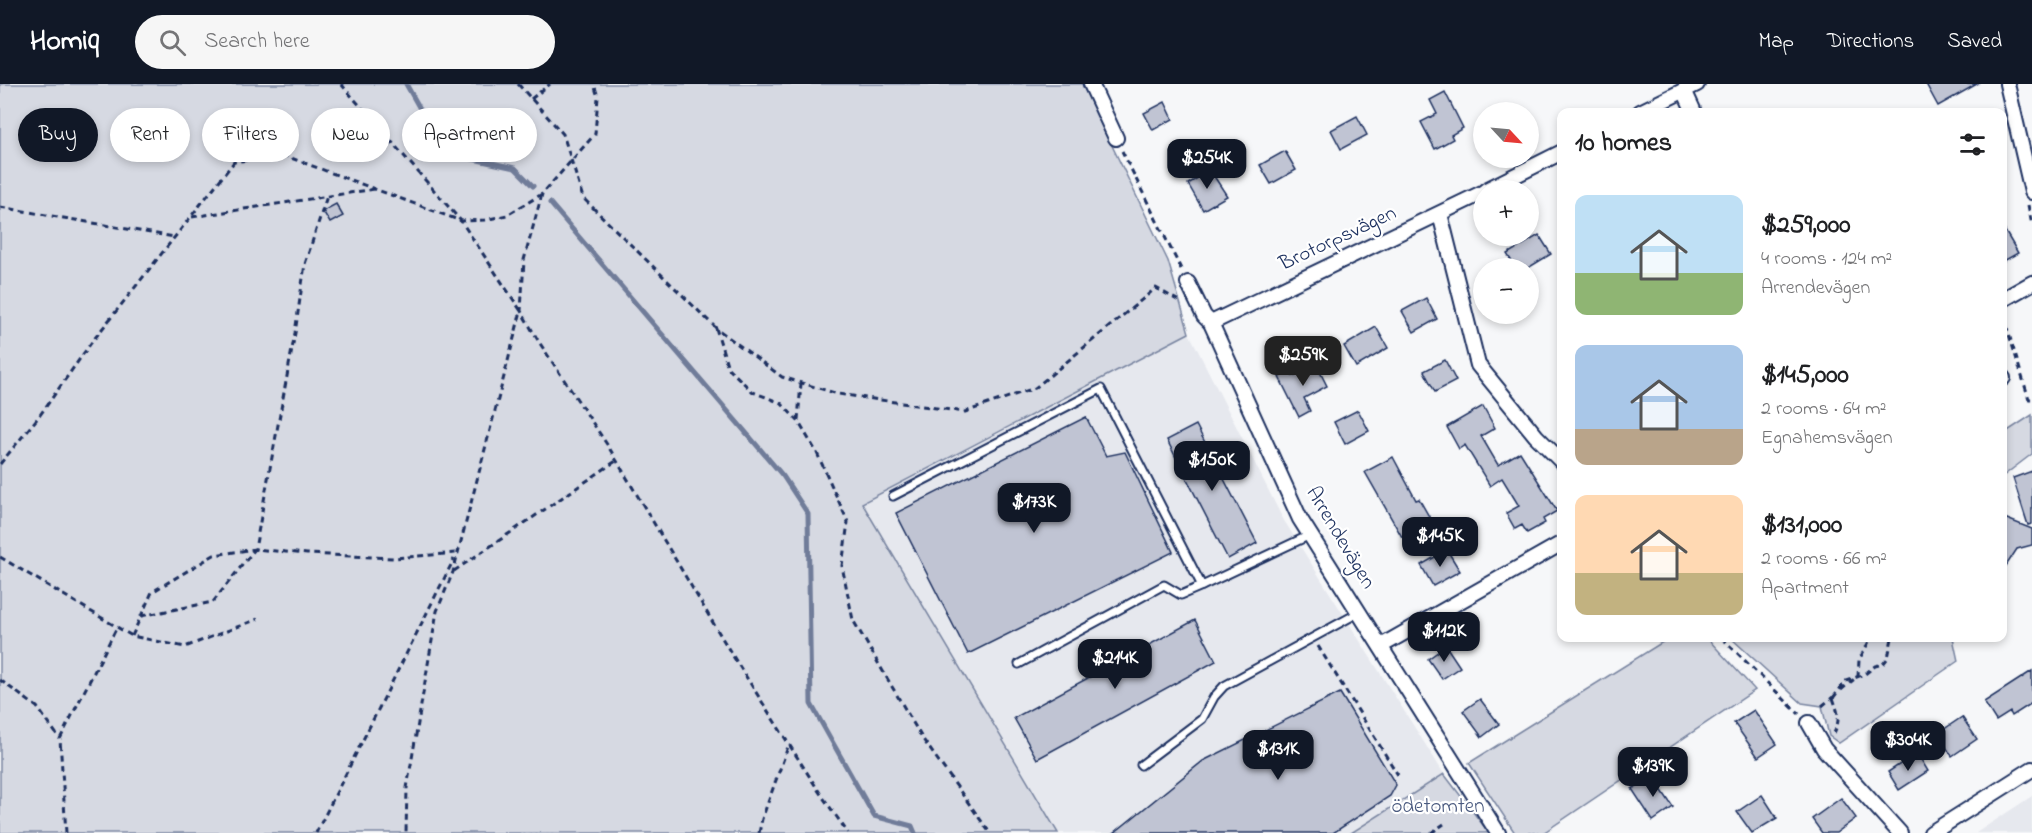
<!DOCTYPE html>
<html lang="en">
<head>
<meta charset="utf-8">
<style>
	body { margin:0; font-family:"Indie Flower",sans-serif; background:#f6f6f6; color:#202124; height:100vh; display:flex; flex-direction:column; font-size:22px; white-space:nowrap }
	* { box-sizing:border-box; margin:0 }
	p { font-size:20px; color:#757577 }
	.icon { flex:none; width:33px; height:33px; fill:none; stroke:currentColor; stroke-width:2; stroke-linecap:round; stroke-linejoin:round }
	.map { position:relative; flex:1; overflow:hidden }
	.details { position:absolute; left:1557px; top:24px; width:450px; height:534px; display:flex; flex-direction:column; background:#fff; border-radius:12px; box-shadow:0 3px 9px #0003 }
	.details>* { flex:none }
	.hud { position:absolute; left:18px; top:24px; width:570px; height:54px; display:flex; gap:12px }
	.needle { width:39px; rotate:116deg }
	.tools { position:absolute; left:1473px; top:18px; display:grid; gap:12px }
	.tools a { display:grid; place-items:center; width:66px; height:66px; border-radius:50%; background:#fff; box-shadow:0 3px 9px #0003; font-size:30px }
	.price { position:absolute; translate:-50% -51px; padding:0 14px; border-radius:12px; background:#111827; color:#fff; font-size:20px; line-height:39px; filter:drop-shadow(0 2px 3px #0008) }
	.price::after { content:''; position:absolute; left:50%; top:36px; width:18px; height:14px; margin-left:-9px; background:inherit; clip-path:polygon(0 0,100% 0,50% 100%) }
	.price.selected { background:#222; color:#fff }
	ul { padding:0; list-style:none }
	li { display:flex; align-items:center; gap:18px; height:150px; padding:0 18px }
	li span { display:grid; place-items:center; flex:none; width:168px; height:120px; border-radius:12px; color:#555 }
	li>.icon { margin-inline-start:auto }
	span .icon { width:72px; height:72px; fill:#fffc; stroke-width:1 }
	li b { font-size:26px }
	h2 { display:flex; justify-content:space-between; align-items:center; height:72px; padding:0 18px; font-size:26px }
	.pill { padding:0 21px; border-radius:27px; background:#fff; box-shadow:0 3px 9px #0003; font-size:21px; line-height:54px }
	.pill.selected { background:#111827; color:#fff }
	header { display:flex; align-items:center; gap:36px; box-sizing:border-box; height:84px; padding:0 30px; background:#111827; color:#fff }
	header strong { font-size:28px }
	nav { display:flex; gap:33px; margin-inline-start:auto; font-size:21px }
	.search { width:420px; height:54px; background:#f6f6f6; display:flex; align-items:center; gap:15px; box-sizing:border-box; padding:0 21px; border-radius:33px; color:#757577; font-size:22px }
	.map>svg:first-child { display:block }
	.built { fill:#e6e8ee }
	.green { fill:#d6d9e2; stroke:#7884a0; stroke-width:1.5 }
	.lines { fill:none; stroke-linecap:round; stroke-linejoin:round }
	.stream { stroke:#707c99; stroke-width:5 }
	.building { fill:#c0c4d3; stroke:#1b2f5e; stroke-width:1.5 }
	.lane-casing { stroke:#1b2f5e; stroke-width:11 }
	.street-casing { stroke:#1b2f5e; stroke-width:18 }
	.path { stroke:#1b2f5e; stroke-width:3; stroke-dasharray:6 4.5; stroke-linecap:butt }
	.lane { stroke:#fff; stroke-width:7 }
	.street { stroke:#fff; stroke-width:14 }
	.labels { text-anchor:middle; dominant-baseline:central; stroke-width:4.5; stroke-linejoin:round; paint-order:stroke }
	.street-label { font-size:21px; fill:#1b2f5e; stroke:#fff }
	.park-label { font-size:21px; fill:#4a5a7f; stroke:#fff }
</style>
</head>
<body>
<header>
<strong>Homiq</strong>
<div class="search"><svg class="icon" aria-label="search" viewBox="0 0 24 24"><circle cx="10" cy="10" r="6"/><path d="M15 15l6 6"/></svg>Search here</div>
<nav><a>Map</a><a>Directions</a><a>Saved</a></nav>
</header>
<div class="map">
<svg width="2032" height="749" viewBox="0 0 2032 749">
	<rect width="100%" height="100%" fill="#f6f7f9"/>
	<filter id="ink" filterUnits="userSpaceOnUse"><feTurbulence type="fractalNoise" baseFrequency=".0167" numOctaves="2"/><feDisplacementMap in="SourceGraphic" scale="12" xChannelSelector="R" yChannelSelector="G"/><feConvolveMatrix kernelMatrix="1 2 1 2 8 2 1 2 1" color-interpolation-filters="sRGB"/></filter>
	<g filter="url(#ink)">
		<g class="built">
			<path d="M1189 249 1283 435 1444 690 1351 749H1058L862 419Z"/>
			<path d="M2032 712V749H1976Z"/>
		</g>
		<g class="green">
			<path d="M0 0H1082L1168 177 1189 249 862 419 1058 749H0Z"/>
			<path d="M2032 331V370L2003 392V350Z"/>
			<path d="M1669 554H1707L1755 606 1543 749H1515L1469 679Z"/>
			<path d="M1731 554H1953L1958 577 1839 659 1829 652 1822 622 1802 619Z"/>
			<path d="M1444 690 1489 749H1351Z"/>
		</g>
		<g class="lines">
			<g class="stream">
				<path d="M406 0 445 69 515 84 533 102"/>
				<path d="M550 119 783 392 808 430 811 620 874 732 912 742 915 749"/>
			</g>
		</g>
		<g class="building">
			<path d="M1926 0H1977L1938 22Z"/>
			<path d="M1445 8 1463 44 1451 51 1453 55 1435 65 1421 38 1437 30 1430 16Z"/>
			<path d="M1165 18 1173 35 1153 46 1144 29Z"/>
			<path d="M1357 32 1367 51 1341 65 1331 46Z"/>
			<path d="M1285 67 1296 86 1271 100 1260 81Z"/>
			<path d="M1210 86 1227 112 1203 126 1188 100Z"/>
			<path d="M336 120 343 132 330 139 323 127Z"/>
			<path d="M2002 142 2018 169 2002 178Z"/>
			<path d="M1539 151 1551 170 1528 184H1516L1507 170Z"/>
			<path d="M1426 214 1437 235 1414 248 1402 227Z"/>
			<path d="M1376 243 1388 264 1356 283 1344 262Z"/>
			<path d="M1445 276 1456 297 1435 308 1424 287Z"/>
			<path d="M1316 280 1327 302 1304 314 1310 327 1299 333 1279 293 1291 287 1293 292Z"/>
			<path d="M1483 322 1495 344 1481 352 1498 381 1520 368 1557 427 1543 435 1545 439 1527 449 1522 441 1515 445 1506 429 1519 422 1502 394 1490 402 1465 361 1459 365 1447 343Z"/>
			<path d="M1358 326 1369 347 1345 360 1334 338Z"/>
			<path d="M1086 333 1106 372 1125 368 1173 468 968 570 896 429Z"/>
			<path d="M1196 341 1257 459 1228 475 1167 356Z"/>
			<path d="M1393 373 1416 416 1419 415 1431 436 1402 453 1365 388Z"/>
			<path d="M2032 387V440L2028 441 2013 394Z"/>
			<path d="M2002 433 2032 445V461L2017 465 2002 488Z"/>
			<path d="M1447 466 1460 487 1433 502 1421 481Z"/>
			<path d="M1195 536 1216 577 1037 675 1014 634Z"/>
			<path d="M1446 562 1460 583 1442 595 1428 575Z"/>
			<path d="M2032 587V619L2012 632 2010 628 1996 637 1984 618Z"/>
			<path d="M1340 609 1396 701 1390 712 1333 749H1114L1203 677Z"/>
			<path d="M1480 615 1499 640 1482 653 1463 627Z"/>
			<path d="M1754 626 1777 660 1758 673 1734 639Z"/>
			<path d="M1962 633 1977 655 1952 672 1937 650Z"/>
			<path d="M1917 669 1928 687 1899 706 1888 688Z"/>
			<path d="M1652 692 1673 723 1653 737 1632 705Z"/>
			<path d="M1762 711 1777 734 1752 749 1737 728Z"/>
			<path d="M1841 714 1856 734 1836 749H1822L1812 735Z"/>
		</g>
		<g class="lines">
			<g class="lane-casing">
				<g id="lane">
					<path d="M893 412 1101 305 1202 502 1310 451"/>
					<path d="M1019 580 1164 501 1181 511 1202 502"/>
					<path d="M1141 681 1202 635 1214 613 1224 602 1360 528"/>
				</g>
			</g>
			<g class="street-casing">
				<g id="street">
					<path d="M1091 0 1116 54"/>
					<path d="M2007 0 2032 108"/>
					<path d="M1684 6 1694 28"/>
					<path d="M1640 28 1697 0"/>
					<path d="M1486 106 1562 68"/>
					<path d="M1440 130 1478 281 1536 352 1562 378"/>
					<path d="M1188 199 1204 232 1211 239 1300 435 1498 749"/>
					<path d="M2002 216 2032 199"/>
					<path d="M1211 239 1484 108"/>
					<path d="M2002 293 2003 294"/>
					<path d="M1381 562 1562 459"/>
					<path d="M1809 639 1824 665 1900 749"/>
					<path d="M1931 749 2032 685"/>
				</g>
			</g>
			<g class="path">
				<path d="M341 0 461 137 521 227 453 488 437 527 407 704 406 749"/>
				<path d="M518 0 563 50 583 114 716 244 782 293 838 310 965 328 1035 304 1156 204 1179 217"/>
				<path d="M531 15 550 0"/>
				<path d="M1122 67 1182 187"/>
				<path d="M542 110 524 176 521 227 539 258 608 362 731 569 820 709 848 749"/>
				<path d="M2028 121 2032 141"/>
				<path d="M0 123 174 153"/>
				<path d="M192 133 375 105"/>
				<path d="M2003 231 2029 315H2032"/>
				<path d="M716 244 728 284 753 308 781 319 798 337 817 369 848 438 842 482 853 536 922 654 990 749"/>
				<path d="M798 336 801 299"/>
				<path d="M0 380 40 331 91 259 234 78 283 71 461 137 485 136 507 131 542 110 595 50 598 13 594 0"/>
				<path d="M0 473 132 552 185 563 258 535"/>
				<path d="M454 487 616 377"/>
				<path d="M141 532 213 518 255 465 295 249 305 180 327 112"/>
				<path d="M132 552 152 508 214 471 255 465 307 470 394 474 457 469"/>
				<path d="M1722 554 1799 630"/>
				<path d="M1318 562 1398 691"/>
				<path d="M0 596 37 623 60 655"/>
				<path d="M1841 606 1858 592 1859 576 1871 554"/>
				<path d="M1833 614 1846 597 1865 590 1875 582 1883 580 1888 574 1892 554"/>
				<path d="M1833 614C1838 628 1841 635 1834 649"/>
				<path d="M1822 622 1833 613"/>
				<path d="M66 749 60 655 117 543"/>
				<path d="M316 749 454 475"/>
				<path d="M759 749 762 735 789 660"/>
				<path d="M1431 749 1444 740"/>
			</g>
			<use href="#lane" class="lane"/>
			<use href="#street" class="street"/>
		</g>
	</g>
	<g class="labels">
		<g class="street-label">
			<text transform="translate(1338 155) rotate(-25)">Brotorpsvägen</text>
			<text transform="translate(1340 454) rotate(59)">Arrendevägen</text>
		</g>
		<g class="park-label">
			<text x="1438" y="723">ödetomten</text>
		</g>
	</g>
</svg>
<div class="tools">
<a><svg class="needle" viewBox="-14 -14 28 28"><path d="M0-13l5 13h-10z" fill="#e53935"/><path d="M0 13l5-13h-10z" fill="#757577"/></svg></a>
<a>+</a>
<a>−</a>
</div>
<b class="price" style="left:1207px;top:106px">$254K</b>
<b class="price selected" style="left:1303px;top:303px">$259K</b>
<b class="price" style="left:1212px;top:408px">$150K</b>
<b class="price" style="left:1034px;top:450px">$173K</b>
<b class="price" style="left:1440px;top:484px">$145K</b>
<b class="price" style="left:1444px;top:579px">$112K</b>
<b class="price" style="left:1115px;top:606px">$214K</b>
<b class="price" style="left:1908px;top:688px">$304K</b>
<b class="price" style="left:1278px;top:697px">$131K</b>
<b class="price" style="left:1653px;top:714px">$139K</b>
<div class="hud">
<a class="pill selected">Buy</a>
<a class="pill">Rent</a>
<a class="pill">Filters</a>
<a class="pill">New</a>
<a class="pill">Apartment</a>
</div>
<section class="details">
<h2>10 homes<svg class="icon" aria-label="filters" viewBox="0 0 24 24"><path d="M4 7h16M4 17h16"/><circle cx="9" cy="7" r="2"/><circle cx="15" cy="17" r="2"/></svg></h2>
<ul>
<li><span style="background:linear-gradient(#bfe0f5 65%,#8fb573 0)"><svg class="icon" aria-label="home" viewBox="0 0 24 24"><path d="M3 11l9-7 9 7M6 9v11h12V9"/></svg></span><div><b>$259,000</b><p>4 rooms · 124 m²</p><p>Arrendevägen</p></div></li>
<li><span style="background:linear-gradient(#a9c7e8 70%,#b9a48a 0)"><svg class="icon" aria-label="home" viewBox="0 0 24 24"><path d="M3 11l9-7 9 7M6 9v11h12V9"/></svg></span><div><b>$145,000</b><p>2 rooms · 64 m²</p><p>Egnahemsvägen</p></div></li>
<li><span style="background:linear-gradient(#ffd9b3 65%,#c2b280 0)"><svg class="icon" aria-label="home" viewBox="0 0 24 24"><path d="M3 11l9-7 9 7M6 9v11h12V9"/></svg></span><div><b>$131,000</b><p>2 rooms · 66 m²</p><p>Apartment</p></div></li>
</ul>
</section>
</div>
</body>
</html>
